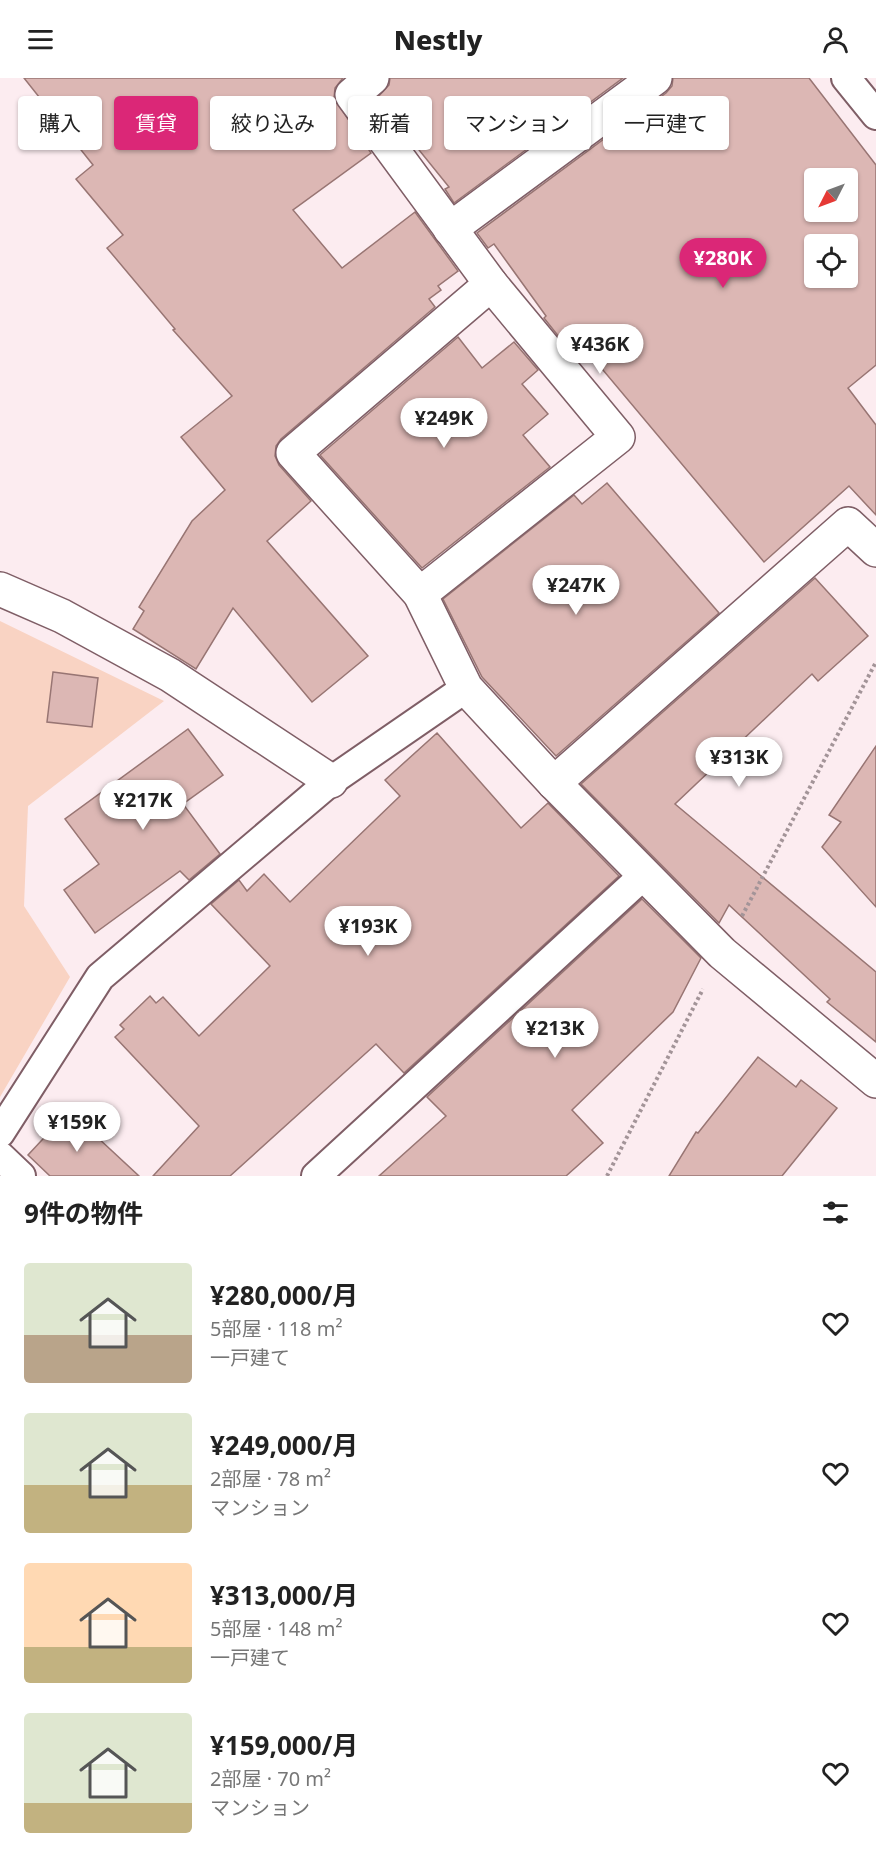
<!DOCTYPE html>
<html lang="ja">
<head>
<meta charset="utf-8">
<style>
	body { margin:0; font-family:"Noto Sans","Noto Sans JP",sans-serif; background:#f2f2f2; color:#222; height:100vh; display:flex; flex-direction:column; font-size:22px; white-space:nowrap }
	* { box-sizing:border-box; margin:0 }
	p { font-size:20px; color:#767676 }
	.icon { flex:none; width:33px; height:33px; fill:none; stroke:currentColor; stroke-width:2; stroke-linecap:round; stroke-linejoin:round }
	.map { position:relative; height:1098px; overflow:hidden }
	.panel { display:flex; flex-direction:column; background:#fff; flex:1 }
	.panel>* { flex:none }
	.hud { position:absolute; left:18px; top:18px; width:840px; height:54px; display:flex; gap:12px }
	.needle { width:39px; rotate:228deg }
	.buttons { position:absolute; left:804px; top:90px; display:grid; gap:12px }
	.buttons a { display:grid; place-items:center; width:54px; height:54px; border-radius:6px; background:#fff; box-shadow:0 2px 4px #0004; font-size:30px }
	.price { position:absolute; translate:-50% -51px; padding:0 14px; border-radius:21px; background:#fff; color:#222; font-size:20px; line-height:39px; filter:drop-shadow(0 2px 3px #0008) }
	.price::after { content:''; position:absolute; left:50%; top:36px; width:18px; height:14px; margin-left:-9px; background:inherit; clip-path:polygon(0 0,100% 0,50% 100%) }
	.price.current { background:#db2777; color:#fff }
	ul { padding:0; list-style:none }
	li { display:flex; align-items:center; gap:18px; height:150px; padding:0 24px }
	li span { display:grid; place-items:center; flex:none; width:168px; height:120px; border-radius:6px; color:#555 }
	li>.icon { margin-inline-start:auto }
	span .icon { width:72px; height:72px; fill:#fffc; stroke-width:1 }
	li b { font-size:26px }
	h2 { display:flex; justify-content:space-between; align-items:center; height:72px; padding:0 24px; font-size:26px }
	.pill { padding:0 21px; border-radius:6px; background:#fff; box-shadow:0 2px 4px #0004; font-size:21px; line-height:54px }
	.pill.current { background:#db2777; color:#fff }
	header { display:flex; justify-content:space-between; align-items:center; height:78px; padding:0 24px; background:#fff; font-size:27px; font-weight:800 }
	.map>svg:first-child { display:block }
	.green { fill:#f9d3c3 }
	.building { fill:#dcb7b4; stroke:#987573; stroke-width:1.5; fill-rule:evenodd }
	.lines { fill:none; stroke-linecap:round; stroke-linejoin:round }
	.lane-casing { stroke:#7f5e66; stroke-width:32 }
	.street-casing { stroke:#7f5e66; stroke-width:36 }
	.path { stroke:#a39498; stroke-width:4; stroke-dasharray:3 3; stroke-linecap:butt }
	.lane { stroke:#fff; stroke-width:28 }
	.street { stroke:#fff; stroke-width:33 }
</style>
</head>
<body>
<header><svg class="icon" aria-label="menu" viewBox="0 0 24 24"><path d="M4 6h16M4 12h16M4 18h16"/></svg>Nestly<svg class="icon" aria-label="person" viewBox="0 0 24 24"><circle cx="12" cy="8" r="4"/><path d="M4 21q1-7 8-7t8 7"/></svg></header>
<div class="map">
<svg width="876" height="1098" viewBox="0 0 876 1098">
	<rect width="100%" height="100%" fill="#fcecf0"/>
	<path class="green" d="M0 543 164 623 28 728 24 828 70 899 0 1019Z"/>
	<g class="building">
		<path d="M24 0H343L335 10 334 20 371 75 293 132 342 190 415 134 458 193 438 208 441 212 429 221 435 229 281 361 276 368 275 378 279 387 311 423 267 463 368 578 312 624 233 530 196 591 133 551 144 533 139 529 192 443 225 412 181 359 232 318 173 252 175 251 107 170 123 157 76 101 93 87Z"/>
		<path d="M390 0H623L454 125 445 111 449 109 377 20 389 7Z"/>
		<path d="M673 0H809L876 87V287L848 310 876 347V437L849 408 764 484 577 261 567 269 544 240 546 238 494 166 488 170 477 155 666 15 672 8ZM814 100H848V134H814ZM814 166H848V200H814Z"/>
		<path d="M458 259 482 290 514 264 538 292 522 306 548 336 523 357 550 389 422 490 320 377Z"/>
		<path d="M607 405 719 535 556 678 482 599 443 521 574 417 582 426Z"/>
		<path d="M815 500 868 558 818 603 812 596 675 726 876 894V964L827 924 830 921 729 827 719 845 581 706Z"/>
		<path d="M53 594 98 600 92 649 47 644Z"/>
		<path d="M188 651 223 697 183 726 220 776 189 802 180 793 95 855 64 812 99 786 65 741Z"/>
		<path d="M437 655 521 750 548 725 619 798 404 995 376 966 230 1098H153L199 1048 115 959 124 951 120 947 150 918 156 925 163 919 199 958 270 888 211 826 239 802 247 813 264 796 290 824 400 718 385 702Z"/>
		<path d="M876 668V829L822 769 841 744 829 737Z"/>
		<path d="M642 821 701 880 673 934 572 1032 603 1065 566 1098H379L446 1038 427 1019Z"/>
		<path d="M758 979 796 1009 801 1002 837 1030 782 1098H669L696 1054 698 1055Z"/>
		<path d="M69 1033 139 1098H50L28 1077Z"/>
	</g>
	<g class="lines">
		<g class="lane-casing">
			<g id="lane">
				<path d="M846 0 876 37"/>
				<path d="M0 1055 100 899 331 703 466 610"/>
				<path d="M0 1078 21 1098"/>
				<path d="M316 1098 644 797"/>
			</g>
		</g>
		<g class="street-casing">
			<g id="street">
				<path d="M372 0 352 17 491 206 618 359 420 516"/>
				<path d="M450 151 655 0"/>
				<path d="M491 206 293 375 420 516 466 610 554 705 722 875 876 1003"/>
				<path d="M0 511 62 538 170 597 331 703"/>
				<path d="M554 705 848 446 876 472"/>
			</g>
		</g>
		<g class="path">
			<path d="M742 838 876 584"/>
			<path d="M607 1098 703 911"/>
		</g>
		<use href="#lane" class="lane"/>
		<use href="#street" class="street"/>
	</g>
</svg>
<div class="buttons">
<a><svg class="needle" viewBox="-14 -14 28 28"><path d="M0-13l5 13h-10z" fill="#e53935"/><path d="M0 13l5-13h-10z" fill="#767676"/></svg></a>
<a><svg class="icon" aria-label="locate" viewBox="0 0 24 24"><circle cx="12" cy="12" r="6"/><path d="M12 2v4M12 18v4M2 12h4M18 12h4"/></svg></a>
</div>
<b class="price current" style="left:723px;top:211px">¥280K</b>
<b class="price" style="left:600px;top:297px">¥436K</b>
<b class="price" style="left:444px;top:371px">¥249K</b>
<b class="price" style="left:576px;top:538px">¥247K</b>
<b class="price" style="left:739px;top:710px">¥313K</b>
<b class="price" style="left:143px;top:753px">¥217K</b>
<b class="price" style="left:368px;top:879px">¥193K</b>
<b class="price" style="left:555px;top:981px">¥213K</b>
<b class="price" style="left:77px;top:1075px">¥159K</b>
<div class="hud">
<a class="pill">購入</a>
<a class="pill current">賃貸</a>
<a class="pill">絞り込み</a>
<a class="pill">新着</a>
<a class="pill">マンション</a>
<a class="pill">一戸建て</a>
</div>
</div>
<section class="panel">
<h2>9件の物件<svg class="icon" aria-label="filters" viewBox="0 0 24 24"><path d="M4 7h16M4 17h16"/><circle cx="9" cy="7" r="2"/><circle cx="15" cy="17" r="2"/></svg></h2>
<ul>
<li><span style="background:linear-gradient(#dfe7d0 60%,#b9a48a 0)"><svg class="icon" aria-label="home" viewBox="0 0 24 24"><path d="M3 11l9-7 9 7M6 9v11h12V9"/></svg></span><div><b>¥280,000/月</b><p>5部屋 · 118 m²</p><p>一戸建て</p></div><svg class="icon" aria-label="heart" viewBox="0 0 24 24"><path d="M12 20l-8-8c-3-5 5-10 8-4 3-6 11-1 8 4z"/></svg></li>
<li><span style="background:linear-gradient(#dfe7d0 60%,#c2b280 0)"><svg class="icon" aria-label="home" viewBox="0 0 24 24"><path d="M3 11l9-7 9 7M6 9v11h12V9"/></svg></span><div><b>¥249,000/月</b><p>2部屋 · 78 m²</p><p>マンション</p></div><svg class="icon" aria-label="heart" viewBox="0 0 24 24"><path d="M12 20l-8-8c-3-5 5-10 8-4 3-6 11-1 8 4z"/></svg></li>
<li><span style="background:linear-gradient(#ffd9b3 70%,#c2b280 0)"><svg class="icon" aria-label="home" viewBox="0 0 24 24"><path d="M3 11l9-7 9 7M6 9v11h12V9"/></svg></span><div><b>¥313,000/月</b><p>5部屋 · 148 m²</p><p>一戸建て</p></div><svg class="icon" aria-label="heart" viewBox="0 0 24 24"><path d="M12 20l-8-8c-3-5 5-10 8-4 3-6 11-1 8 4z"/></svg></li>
<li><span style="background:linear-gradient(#dfe7d0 75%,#c2b280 0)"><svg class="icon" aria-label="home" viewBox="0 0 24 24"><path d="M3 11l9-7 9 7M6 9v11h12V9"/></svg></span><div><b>¥159,000/月</b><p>2部屋 · 70 m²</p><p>マンション</p></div><svg class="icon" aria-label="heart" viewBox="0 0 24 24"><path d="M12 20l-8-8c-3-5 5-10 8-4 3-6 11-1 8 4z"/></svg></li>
</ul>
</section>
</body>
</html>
